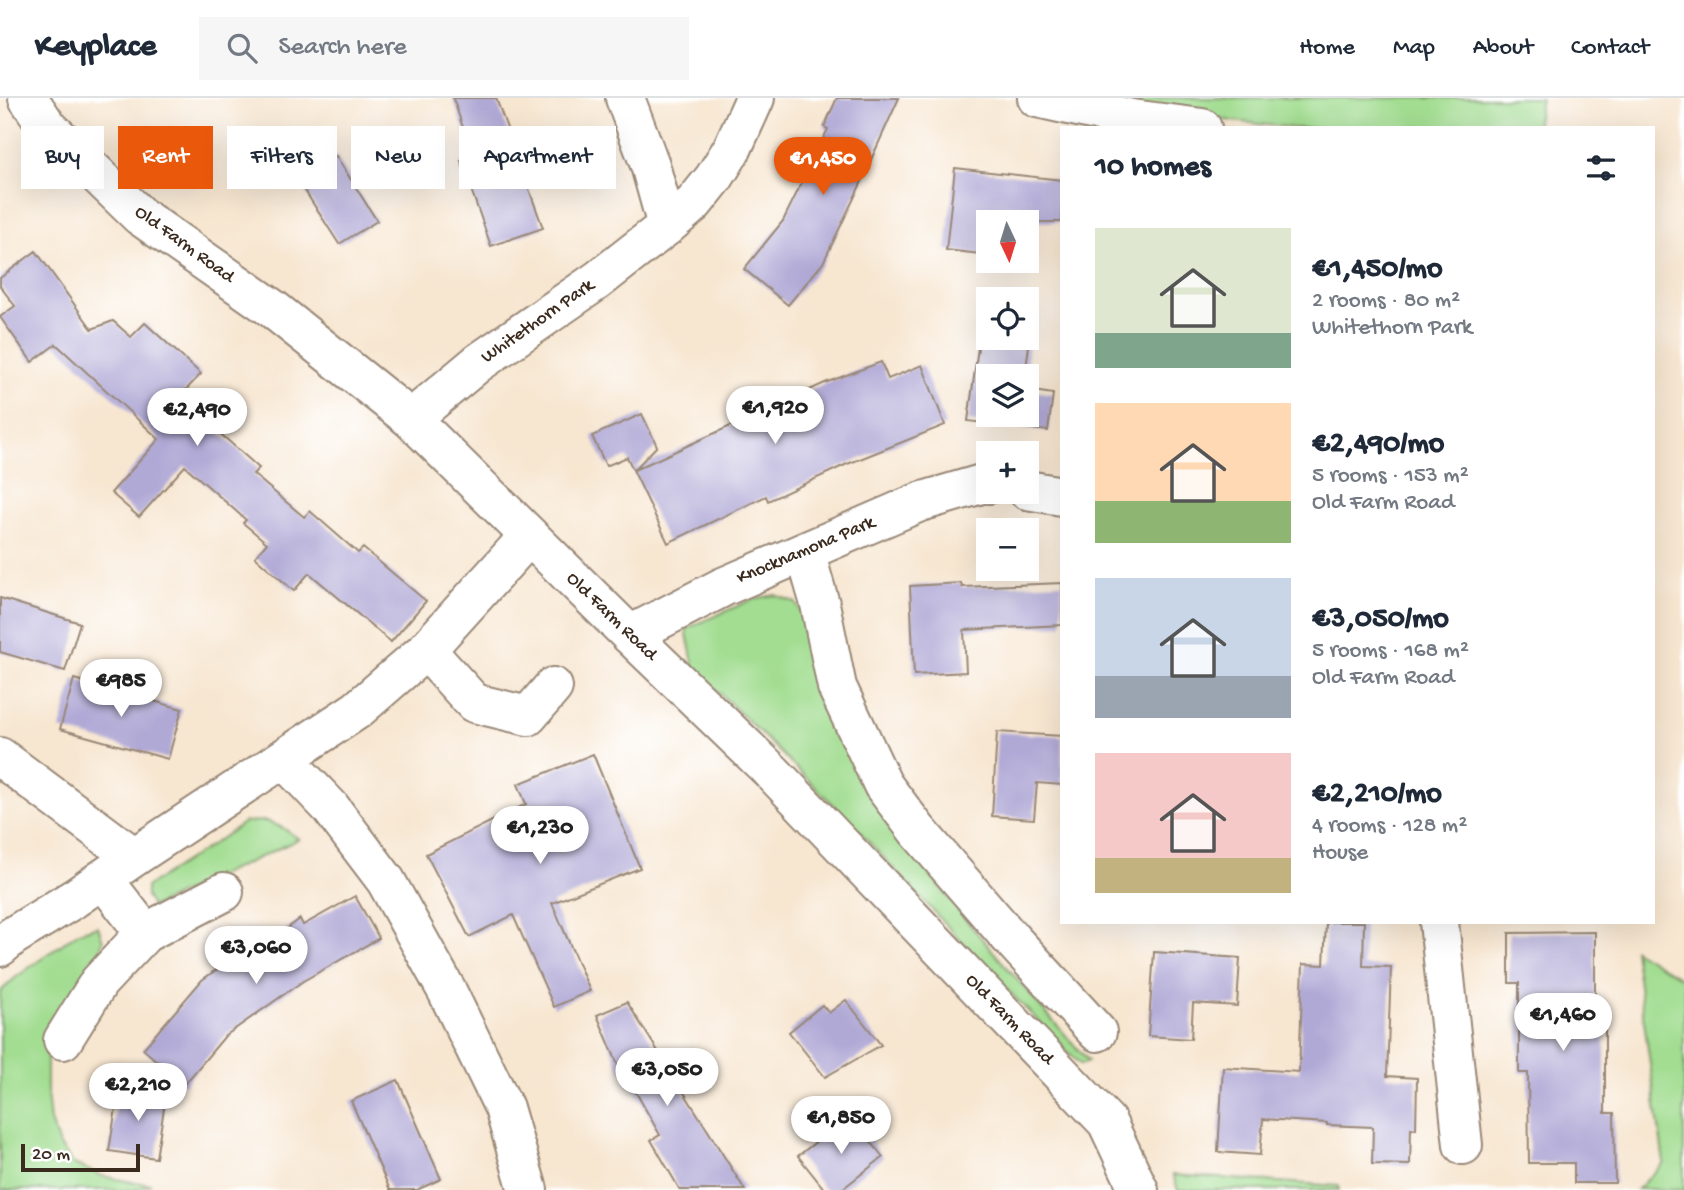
<!DOCTYPE html>
<html lang="en">
<head>
<meta charset="utf-8">
<style>
	body { margin:0; font-family:"Gochi Hand",sans-serif; background:#f6f6f7; color:#1f2937; height:100vh; display:flex; flex-direction:column; font-size:26px; white-space:nowrap }
	* { box-sizing:border-box; margin:0 }
	p { font-size:23px; color:#747a83 }
	.icon { flex:none; width:38px; height:38px; fill:none; stroke:currentColor; stroke-width:2; stroke-linecap:round; stroke-linejoin:round }
	.map { position:relative; flex:1; overflow:hidden }
	.sheet { position:absolute; left:1060px; top:28px; width:595px; height:798px; display:flex; flex-direction:column; background:#fff; border-radius:0px; box-shadow:0 7px 28px #0002 }
	.sheet>* { flex:none }
	.top-card { position:absolute; left:21px; top:28px; width:665px; height:63px; display:flex; gap:14px }
	.needle { width:46px; rotate:176deg }
	.buttons { position:absolute; left:976px; top:112px; display:grid; gap:14px }
	.buttons a { display:grid; place-items:center; width:63px; height:63px; border-radius:0px; background:#fff; box-shadow:0 7px 28px #0002; font-size:35px }
	.scale { position:absolute; left:21px; bottom:18px; width:119px; box-sizing:border-box; padding-left:7px; border:4px solid #3b2a1e; border-top:0; font-size:19px; line-height:24px; white-space:nowrap; color:#3b2a1e; -webkit-text-stroke:5px #fff; paint-order:stroke }
	.price { position:absolute; translate:-50% -60px; padding:0 16px; border-radius:24px; background:#fff; color:#222; font-size:23px; line-height:46px; filter:drop-shadow(0 2px 4px #0008) }
	.price::after { content:''; position:absolute; left:50%; top:42px; width:21px; height:16px; margin-left:-10px; background:inherit; clip-path:polygon(0 0,100% 0,50% 100%) }
	.price.current { background:#ea580c; color:#fff }
	ul { padding:0; list-style:none }
	li { display:flex; align-items:center; gap:21px; height:175px; padding:0 35px }
	li span { display:grid; place-items:center; flex:none; width:196px; height:140px; border-radius:0px; color:#555 }
	li>.icon { margin-inline-start:auto }
	span .icon { width:84px; height:84px; fill:#fffc; stroke-width:1 }
	li b { font-size:30px }
	h2 { display:flex; justify-content:space-between; align-items:center; height:84px; padding:0 35px; font-size:30px }
	.tag { padding:0 24px; border-radius:0px; background:#fff; box-shadow:0 7px 28px #0002; font-size:24px; line-height:63px }
	.tag.current { background:#ea580c; color:#fff }
	header { display:flex; align-items:center; gap:42px; box-sizing:border-box; height:98px; padding:0 35px; background:#fff; border-bottom:2px solid #e0e1e3 }
	header strong { font-size:33px }
	nav { display:flex; gap:38px; margin-inline-start:auto; font-size:24px }
	.search { width:490px; height:63px; background:#f6f6f7; display:flex; align-items:center; gap:18px; box-sizing:border-box; padding:0 24px; border-radius:0px; color:#747a83; font-size:26px }
	.map>svg:first-child { display:block }
	.green { fill:#a2dd91; stroke:#6e8458; stroke-width:2 }
	.building { fill:#b0a9d6 }
	.lines { fill:none; stroke-linecap:round; stroke-linejoin:round }
	.minor-casing { stroke:#987; stroke-width:42 }
	.tertiary-casing { stroke:#987; stroke-width:42 }
	.minor { stroke:#fff; stroke-width:38 }
	.tertiary { stroke:#fff; stroke-width:38 }
	.labels { text-anchor:middle; dominant-baseline:central; stroke-width:5; stroke-linejoin:round; paint-order:stroke }
	.street-label { font-size:19px; fill:#3b2a1e; stroke:#fff }
</style>
</head>
<body>
<header>
<strong>Keyplace</strong>
<div class="search"><svg class="icon" aria-label="search" viewBox="0 0 24 24"><circle cx="10" cy="10" r="6"/><path d="M15 15l6 6"/></svg>Search here</div>
<nav><a>Home</a><a>Map</a><a>About</a><a>Contact</a></nav>
</header>
<div class="map">
<svg width="1684" height="1092" viewBox="0 0 1684 1092">
	<rect width="100%" height="100%" fill="#fff"/>
	<filter id="ink" filterUnits="userSpaceOnUse"><feTurbulence type="fractalNoise" baseFrequency=".0143" numOctaves="2"/><feDisplacementMap in="SourceGraphic" scale="14" xChannelSelector="R" yChannelSelector="G"/><feConvolveMatrix kernelMatrix="1 2 1 2 8 2 1 2 1" color-interpolation-filters="sRGB"/></filter>
	<filter id="wash" filterUnits="userSpaceOnUse"><feTurbulence type="fractalNoise" baseFrequency=".00686" numOctaves="4" result="noise"/><feDisplacementMap in="SourceGraphic" scale="28" xChannelSelector="R" yChannelSelector="G"/><feGaussianBlur stdDeviation="1.57" result="paint"/><feColorMatrix in="noise" values="0 0 0 0 0 0 0 0 0 0 0 0 0 0 0 0 0 1.4 0 .05"/><feComposite in="paint" operator="in"/></filter>
	<g filter="url(#wash)">
		<rect width="100%" height="100%" fill="#f7e6d0"/>
		<g class="green">
			<path d="M1101 0H1541L1536 30H1294L1121 10Z"/>
			<path d="M775 497 795 504 802 515 899 736 965 821 1088 963 1081 967 985 869 844 717 694 570 686 531 753 501Z"/>
			<path d="M266 723 283 730 299 741 152 809 146 798V789L207 750 245 724Z"/>
			<path d="M98 828 103 843 97 861 47 948V995L50 1023 59 1047 74 1066 102 1078 132 1084 151 1086 135 1092H0V894L15 880 79 834Z"/>
			<path d="M1634 852 1684 882V1092L1637 1091 1664 1065Z"/>
			<path d="M1173 1077 1339 1088V1092H1178Z"/>
		</g>
		<g id="blocks">
			<g class="building">
				<path d="M453 0H496L543 130 491 148 461 63 473 59Z"/>
				<path d="M837 0H899L865 75H866L823 165 788 207 744 171 783 123 828 31 824 29Z"/>
				<path d="M336 58 377 123 339 146 298 82Z"/>
				<path d="M955 70 1062 82V124H989V157L946 152Z"/>
				<path d="M36 153 92 231 113 223 131 239 145 225 201 276 179 299 259 370 253 376 304 419 310 413 358 455 363 450 426 503 391 544 309 475 294 493 255 459 267 445 243 425 246 422 185 368 139 419 111 395 159 341 56 246 32 264 0 219 15 208 0 188V180Z"/>
				<path d="M979 242 1029 248 1025 278H989V317H1027V292L1053 296 1048 333 968 323Z"/>
				<path d="M881 264 888 281 922 267 945 327 845 367 768 403 766 398 668 445 627 359 606 368 592 338 642 316 657 348 634 372 825 285Z"/>
				<path d="M961 485 962 489 1062 485V527L964 532 966 574 914 577 910 488Z"/>
				<path d="M0 500 80 525 65 573 0 554Z"/>
				<path d="M74 581 182 611 168 661 60 631Z"/>
				<path d="M997 634 1062 638V687L1037 685 1034 721 992 718Z"/>
				<path d="M593 656 640 770 552 805 590 893 554 909 513 817 469 839 426 756 526 706 518 686Z"/>
				<path d="M355 798 379 840 303 883 225 938 184 987 143 951 202 882 226 865 231 871 300 821 303 827Z"/>
				<path d="M1326 824H1364L1363 868 1391 869 1387 978 1417 980 1416 1031 1411 1030 1410 1067 1372 1066 1373 1029 1327 1027V1025L1263 1021 1260 1057 1218 1054 1223 969 1299 974 1303 866 1324 867Z"/>
				<path d="M1595 834V924H1605V1015H1614L1615 1085H1574V1065H1529L1528 975H1519V885H1509V835Z"/>
				<path d="M1154 854 1240 860 1237 908 1193 905 1191 941 1148 938Z"/>
				<path d="M846 902 881 947 825 979 789 934 822 907 829 915Z"/>
				<path d="M627 904 705 1028 745 1092H680L651 1042 660 1037 624 973 621 974 597 917Z"/>
				<path d="M398 982 441 1081 417 1092H390L351 1003Z"/>
				<path d="M119 991 166 998 156 1060 109 1053Z"/>
				<path d="M850 1017 883 1059 841 1092H825L798 1058Z"/>
			</g>
		</g>
	</g>
	<g filter="url(#ink)">
		<use href="#blocks" fill-opacity="0" stroke="#987" stroke-width="2"/>
		<g class="lines">
			<g class="minor-casing">
				<g id="minor">
					<path d="M625 0 650 67 667 128"/>
					<path d="M1037 0 1132 21 1202 30"/>
					<path d="M411 321 478 265 598 182 667 128 694 105 714 80 732 51 755 0"/>
					<path d="M1027 392 1062 398"/>
					<path d="M805 454 820 506 837 589 883 687 917 732 954 775 1005 834 1097 934"/>
					<path d="M630 537 723 489 920 404 985 385 989 386"/>
					<path d="M426 552 474 605 528 618 553 589"/>
					<path d="M0 659 134 759"/>
					<path d="M284 661 330 709 386 783 447 893 504 1010 528 1092"/>
					<path d="M103 781 145 835"/>
					<path d="M1439 824 1463 1047"/>
					<path d="M0 849 13 838 75 800 134 759 357 612 426 552 529 438"/>
					<path d="M63 942 99 884 145 835 224 794"/>
				</g>
			</g>
			<g class="tertiary-casing">
				<path id="tertiary" d="M28 0 47 28 140 118 273 211 411 321 630 537 772 674 1107 1024 1139 1092"/>
			</g>
			<use href="#minor" class="minor"/>
			<use href="#tertiary" class="tertiary"/>
		</g>
	</g>
	<g class="labels">
		<g class="street-label">
			<text transform="translate(184 147) rotate(36)">Old Farm Road</text>
			<text transform="translate(538 224) rotate(-35)">Whitethorn Park</text>
			<text transform="translate(806 453) rotate(-23)">Knocknamona Park</text>
			<text transform="translate(611 519) rotate(44)">Old Farm Road</text>
			<text transform="translate(1009 922) rotate(46)">Old Farm Road</text>
		</g>
	</g>
</svg>
<div class="buttons">
<a><svg class="needle" viewBox="-14 -14 28 28"><path d="M0-13l5 13h-10z" fill="#e53935"/><path d="M0 13l5-13h-10z" fill="#747a83"/></svg></a>
<a><svg class="icon" aria-label="locate" viewBox="0 0 24 24"><circle cx="12" cy="12" r="6"/><path d="M12 2v4M12 18v4M2 12h4M18 12h4"/></svg></a>
<a><svg class="icon" aria-label="layers" viewBox="0 0 24 24"><path d="M12 4l9 5-9 5-9-5zM3 14l9 5 9-5"/></svg></a>
<a>+</a>
<a>−</a>
</div>
<div class="scale">20 m</div>
<b class="price current" style="left:823px;top:99px">€1,450</b>
<b class="price" style="left:775px;top:348px">€1,920</b>
<b class="price" style="left:197px;top:350px">€2,490</b>
<b class="price" style="left:121px;top:621px">€985</b>
<b class="price" style="left:540px;top:768px">€1,230</b>
<b class="price" style="left:256px;top:888px">€3,060</b>
<b class="price" style="left:1563px;top:955px">€1,460</b>
<b class="price" style="left:667px;top:1010px">€3,050</b>
<b class="price" style="left:138px;top:1025px">€2,210</b>
<b class="price" style="left:841px;top:1058px">€1,850</b>
<div class="top-card">
<a class="tag">Buy</a>
<a class="tag current">Rent</a>
<a class="tag">Filters</a>
<a class="tag">New</a>
<a class="tag">Apartment</a>
</div>
<section class="sheet">
<h2>10 homes<svg class="icon" aria-label="filters" viewBox="0 0 24 24"><path d="M4 7h16M4 17h16"/><circle cx="9" cy="7" r="2"/><circle cx="15" cy="17" r="2"/></svg></h2>
<ul>
<li><span style="background:linear-gradient(#dfe7d0 75%,#7fa58c 0)"><svg class="icon" aria-label="home" viewBox="0 0 24 24"><path d="M3 11l9-7 9 7M6 9v11h12V9"/></svg></span><div><b>€1,450/mo</b><p>2 rooms · 80 m²</p><p>Whitethorn Park</p></div></li>
<li><span style="background:linear-gradient(#ffd9b3 70%,#8fb573 0)"><svg class="icon" aria-label="home" viewBox="0 0 24 24"><path d="M3 11l9-7 9 7M6 9v11h12V9"/></svg></span><div><b>€2,490/mo</b><p>5 rooms · 153 m²</p><p>Old Farm Road</p></div></li>
<li><span style="background:linear-gradient(#c9d6e8 70%,#9aa5b1 0)"><svg class="icon" aria-label="home" viewBox="0 0 24 24"><path d="M3 11l9-7 9 7M6 9v11h12V9"/></svg></span><div><b>€3,050/mo</b><p>5 rooms · 168 m²</p><p>Old Farm Road</p></div></li>
<li><span style="background:linear-gradient(#f6c9c9 75%,#c2b280 0)"><svg class="icon" aria-label="home" viewBox="0 0 24 24"><path d="M3 11l9-7 9 7M6 9v11h12V9"/></svg></span><div><b>€2,210/mo</b><p>4 rooms · 128 m²</p><p>House</p></div></li>
</ul>
</section>
</div>
</body>
</html>
